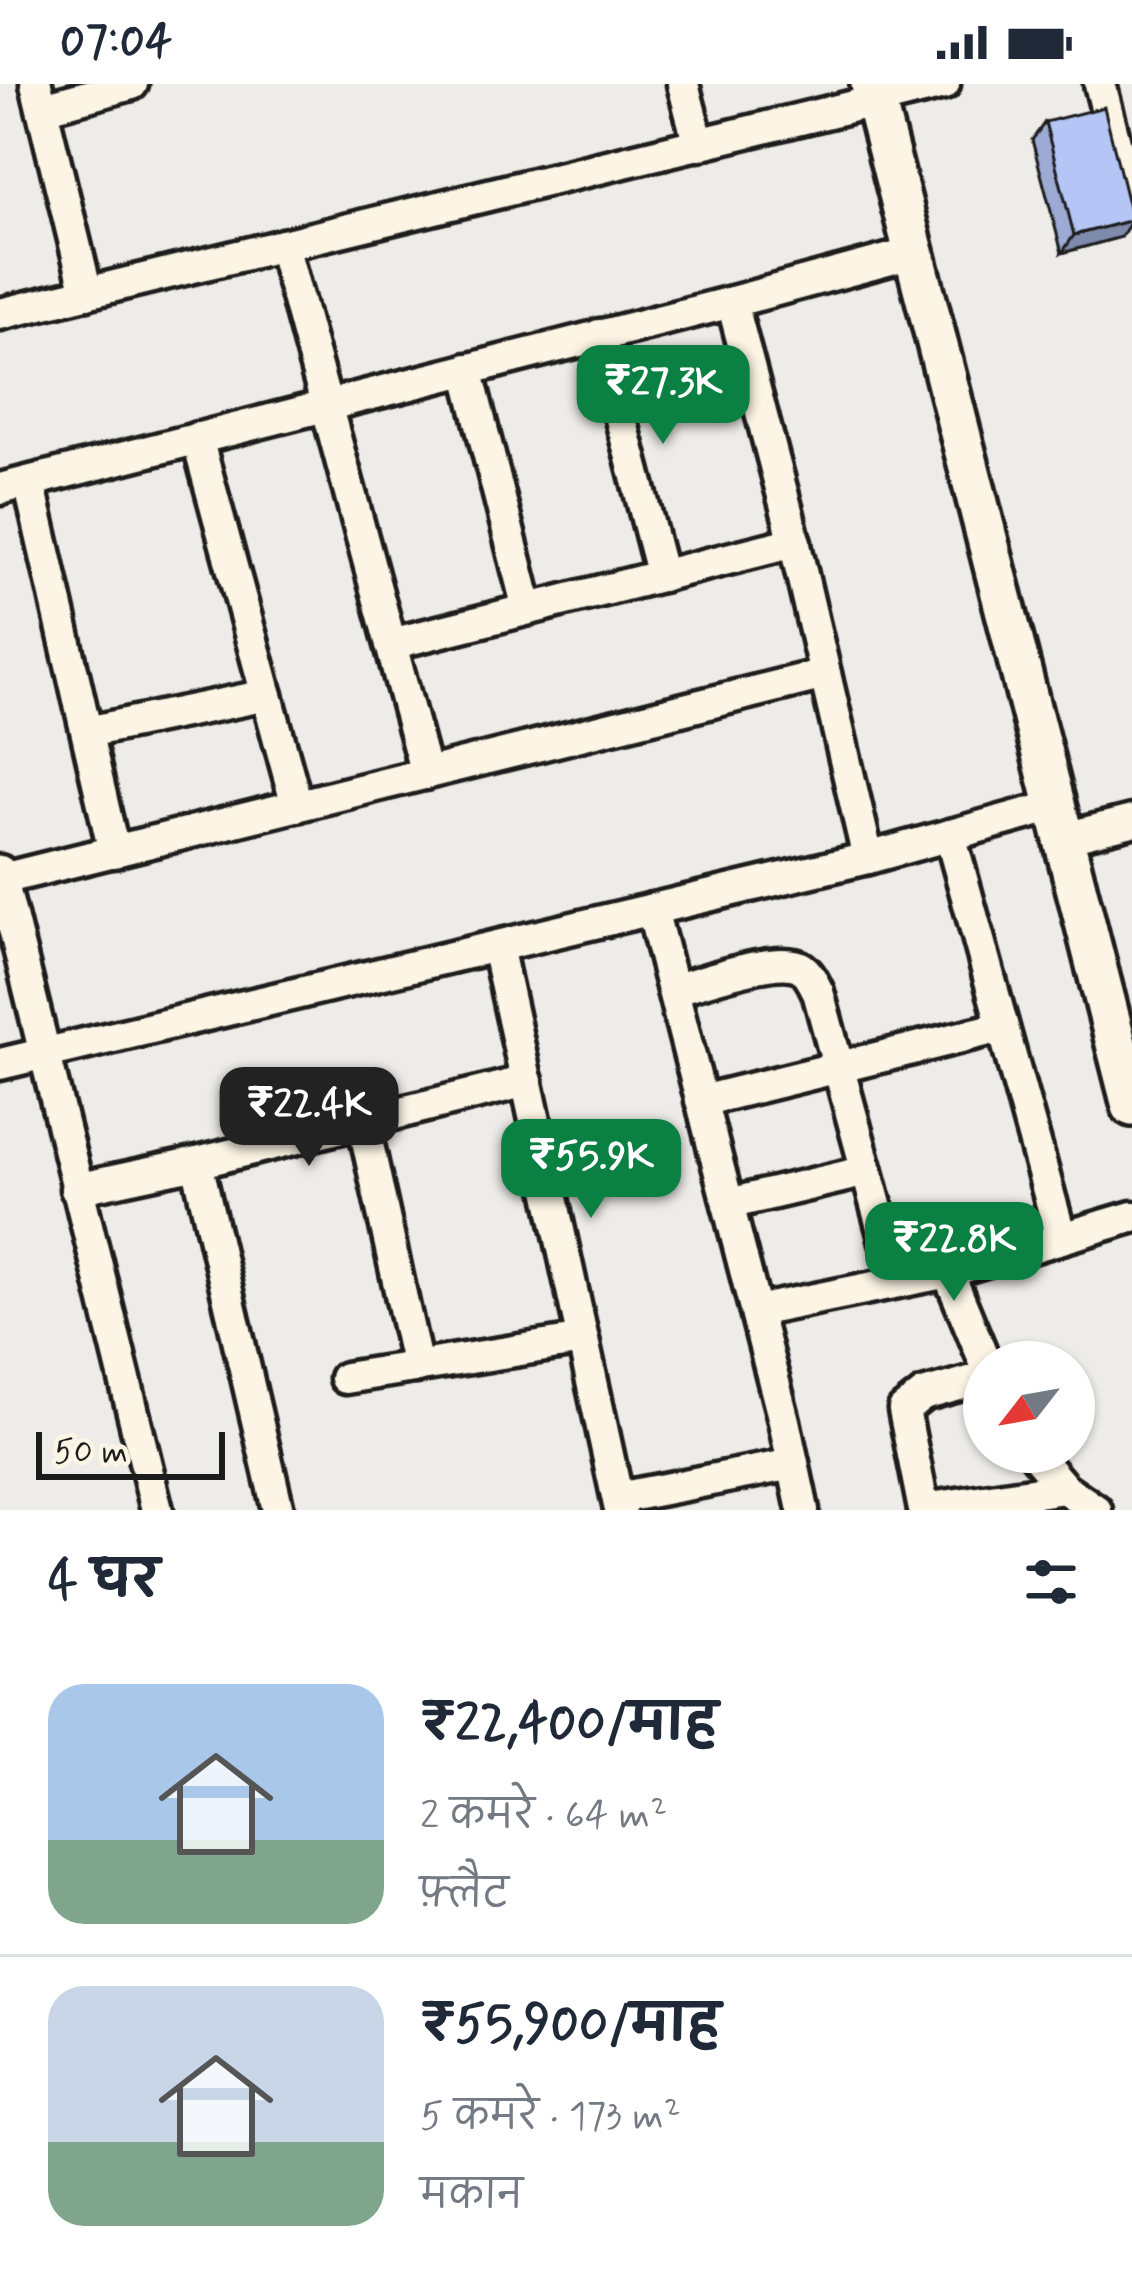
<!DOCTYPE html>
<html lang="hi">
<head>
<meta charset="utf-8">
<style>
	body { margin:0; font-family:Mynerve,"Playpen Sans Deva",sans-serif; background:#f2f2f3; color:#1f2937; height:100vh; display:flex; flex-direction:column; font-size:45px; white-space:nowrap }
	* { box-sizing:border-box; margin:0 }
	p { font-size:39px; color:#747a83 }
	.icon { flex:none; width:66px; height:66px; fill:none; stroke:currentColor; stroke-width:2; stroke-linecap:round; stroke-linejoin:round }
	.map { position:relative; height:1426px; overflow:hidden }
	.sheet { display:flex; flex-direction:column; background:#fff; flex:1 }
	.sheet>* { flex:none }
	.needle { width:78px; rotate:239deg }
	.fabs { position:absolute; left:963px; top:1257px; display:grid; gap:24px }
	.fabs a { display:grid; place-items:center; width:132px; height:132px; border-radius:50%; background:#fff; box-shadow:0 3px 9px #0004; font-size:60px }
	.scale { position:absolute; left:36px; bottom:30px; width:189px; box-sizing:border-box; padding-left:12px; border:6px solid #1c1c1c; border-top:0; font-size:33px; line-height:42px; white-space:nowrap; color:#1c1c1c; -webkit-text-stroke:9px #fcf5e5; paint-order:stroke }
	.price { position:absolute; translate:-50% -102px; padding:0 27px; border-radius:24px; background:#0b8043; color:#fff; font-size:39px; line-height:78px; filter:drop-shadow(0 3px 6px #0008) }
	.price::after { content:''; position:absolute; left:50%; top:72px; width:36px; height:27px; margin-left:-18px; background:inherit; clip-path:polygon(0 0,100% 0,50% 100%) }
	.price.selected { background:#222; color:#fff }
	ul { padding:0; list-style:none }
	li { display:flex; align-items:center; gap:36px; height:300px; padding:0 48px }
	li+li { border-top:3px solid #e0e1e3 }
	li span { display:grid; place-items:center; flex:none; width:336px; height:240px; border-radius:36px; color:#555 }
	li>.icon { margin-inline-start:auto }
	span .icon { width:144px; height:144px; fill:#fffc; stroke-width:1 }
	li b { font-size:51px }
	h2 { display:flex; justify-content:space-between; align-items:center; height:144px; padding:0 48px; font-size:51px }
	.status { display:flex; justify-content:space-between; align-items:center; height:84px; padding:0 60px; background:#fff; direction:ltr }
	.status svg { height:33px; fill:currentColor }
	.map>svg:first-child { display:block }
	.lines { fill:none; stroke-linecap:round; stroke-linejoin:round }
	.minor-casing { stroke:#1c1c1c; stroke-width:39 }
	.major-casing { stroke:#1c1c1c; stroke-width:48 }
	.minor { stroke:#fcf5e5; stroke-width:30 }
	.major { stroke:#fcf5e5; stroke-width:39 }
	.wall { fill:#9caad4; stroke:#1c1c1c; stroke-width:3 }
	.shaded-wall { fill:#7f8bac; stroke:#1c1c1c; stroke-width:3 }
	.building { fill:#b5c6f6; stroke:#1c1c1c; stroke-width:3 }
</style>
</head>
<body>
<div class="status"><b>07:04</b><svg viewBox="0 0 49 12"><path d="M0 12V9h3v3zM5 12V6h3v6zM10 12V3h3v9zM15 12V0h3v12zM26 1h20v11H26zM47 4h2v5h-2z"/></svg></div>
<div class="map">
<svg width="1132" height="1426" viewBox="0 0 1132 1426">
	<rect width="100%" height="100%" fill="#eeece8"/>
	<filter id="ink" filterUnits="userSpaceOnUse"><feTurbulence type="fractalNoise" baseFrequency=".00833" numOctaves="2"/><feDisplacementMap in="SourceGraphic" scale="24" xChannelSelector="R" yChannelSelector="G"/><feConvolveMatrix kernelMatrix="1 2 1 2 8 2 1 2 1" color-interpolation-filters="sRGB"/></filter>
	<g filter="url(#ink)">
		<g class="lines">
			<g class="minor-casing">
				<g id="minor">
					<path d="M36 0 87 209"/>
					<path d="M683 0 699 61"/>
					<path d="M1100 0 1132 124"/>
					<path d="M43 24 132 0"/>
					<path d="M283 161 426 690"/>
					<path d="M0 230 944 0"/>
					<path d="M599 251 662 492"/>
					<path d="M467 285 528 525"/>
					<path d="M197 354 297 722"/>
					<path d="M29 398 114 768"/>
					<path d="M0 405 732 218"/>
					<path d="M391 560 795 458"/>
					<path d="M87 648 267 611"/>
					<path d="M950 751 1061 1154"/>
					<path d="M1064 754 1132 737"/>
					<path d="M868 774 1055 722"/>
					<path d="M0 787 157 1426"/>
					<path d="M2 795 825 590"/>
					<path d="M652 825 784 1337 803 1426"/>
					<path d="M497 862 620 1426"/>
					<path d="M673 906C700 899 780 869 802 884 810 890 814 900 818 908L897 1198"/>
					<path d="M0 980 868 774 788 431 732 218 913 169"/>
					<path d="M701 1017 1002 943"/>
					<path d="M363 1038 417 1283"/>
					<path d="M197 1079 278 1426"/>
					<path d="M76 1105 197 1079 527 997"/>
					<path d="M728 1120 867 1087"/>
					<path d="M948 1188 985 1278"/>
					<path d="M756 1227 948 1188 1132 1133"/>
					<path d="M345 1294 583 1256"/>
					<path d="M1033 1368 1064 1404 1096 1426"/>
					<path d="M618 1414 793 1380"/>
					<path d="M924 1425 1064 1404"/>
					<path d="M924 1426 904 1326 923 1311 984 1294"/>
				</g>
			</g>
			<g class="major-casing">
				<path id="major" d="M871 0 1132 1022"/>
			</g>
			<use href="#minor" class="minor"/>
			<use href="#major" class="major"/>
		</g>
		<path class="wall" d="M1045 38 1121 153 1062 169 1032 56Z"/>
		<path class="shaded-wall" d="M1132 136 1121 153 1062 169 1074 151Z"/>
		<path class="building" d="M1104 23 1132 136 1074 151 1045 38Z"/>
	</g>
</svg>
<div class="fabs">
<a><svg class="needle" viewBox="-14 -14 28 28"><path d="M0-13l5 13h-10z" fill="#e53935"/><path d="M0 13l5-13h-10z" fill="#747a83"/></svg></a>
</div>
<div class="scale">50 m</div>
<b class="price" style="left:663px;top:363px">₹27.3K</b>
<b class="price selected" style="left:309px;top:1085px">₹22.4K</b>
<b class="price" style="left:591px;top:1137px">₹55.9K</b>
<b class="price" style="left:954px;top:1220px">₹22.8K</b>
</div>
<section class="sheet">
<h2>4 घर<svg class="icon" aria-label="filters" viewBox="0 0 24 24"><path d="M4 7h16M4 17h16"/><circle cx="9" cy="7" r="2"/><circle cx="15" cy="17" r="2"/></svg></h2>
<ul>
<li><span style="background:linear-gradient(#a9c7e8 65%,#7fa58c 0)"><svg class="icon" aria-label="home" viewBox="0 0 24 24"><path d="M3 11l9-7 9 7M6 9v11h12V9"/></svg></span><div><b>₹22,400/माह</b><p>2 कमरे · 64 m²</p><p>फ़्लैट</p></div></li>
<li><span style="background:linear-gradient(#c9d6e8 65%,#7fa58c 0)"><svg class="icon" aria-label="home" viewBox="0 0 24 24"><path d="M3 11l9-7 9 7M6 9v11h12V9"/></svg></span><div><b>₹55,900/माह</b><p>5 कमरे · 173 m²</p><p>मकान</p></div></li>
</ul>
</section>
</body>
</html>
